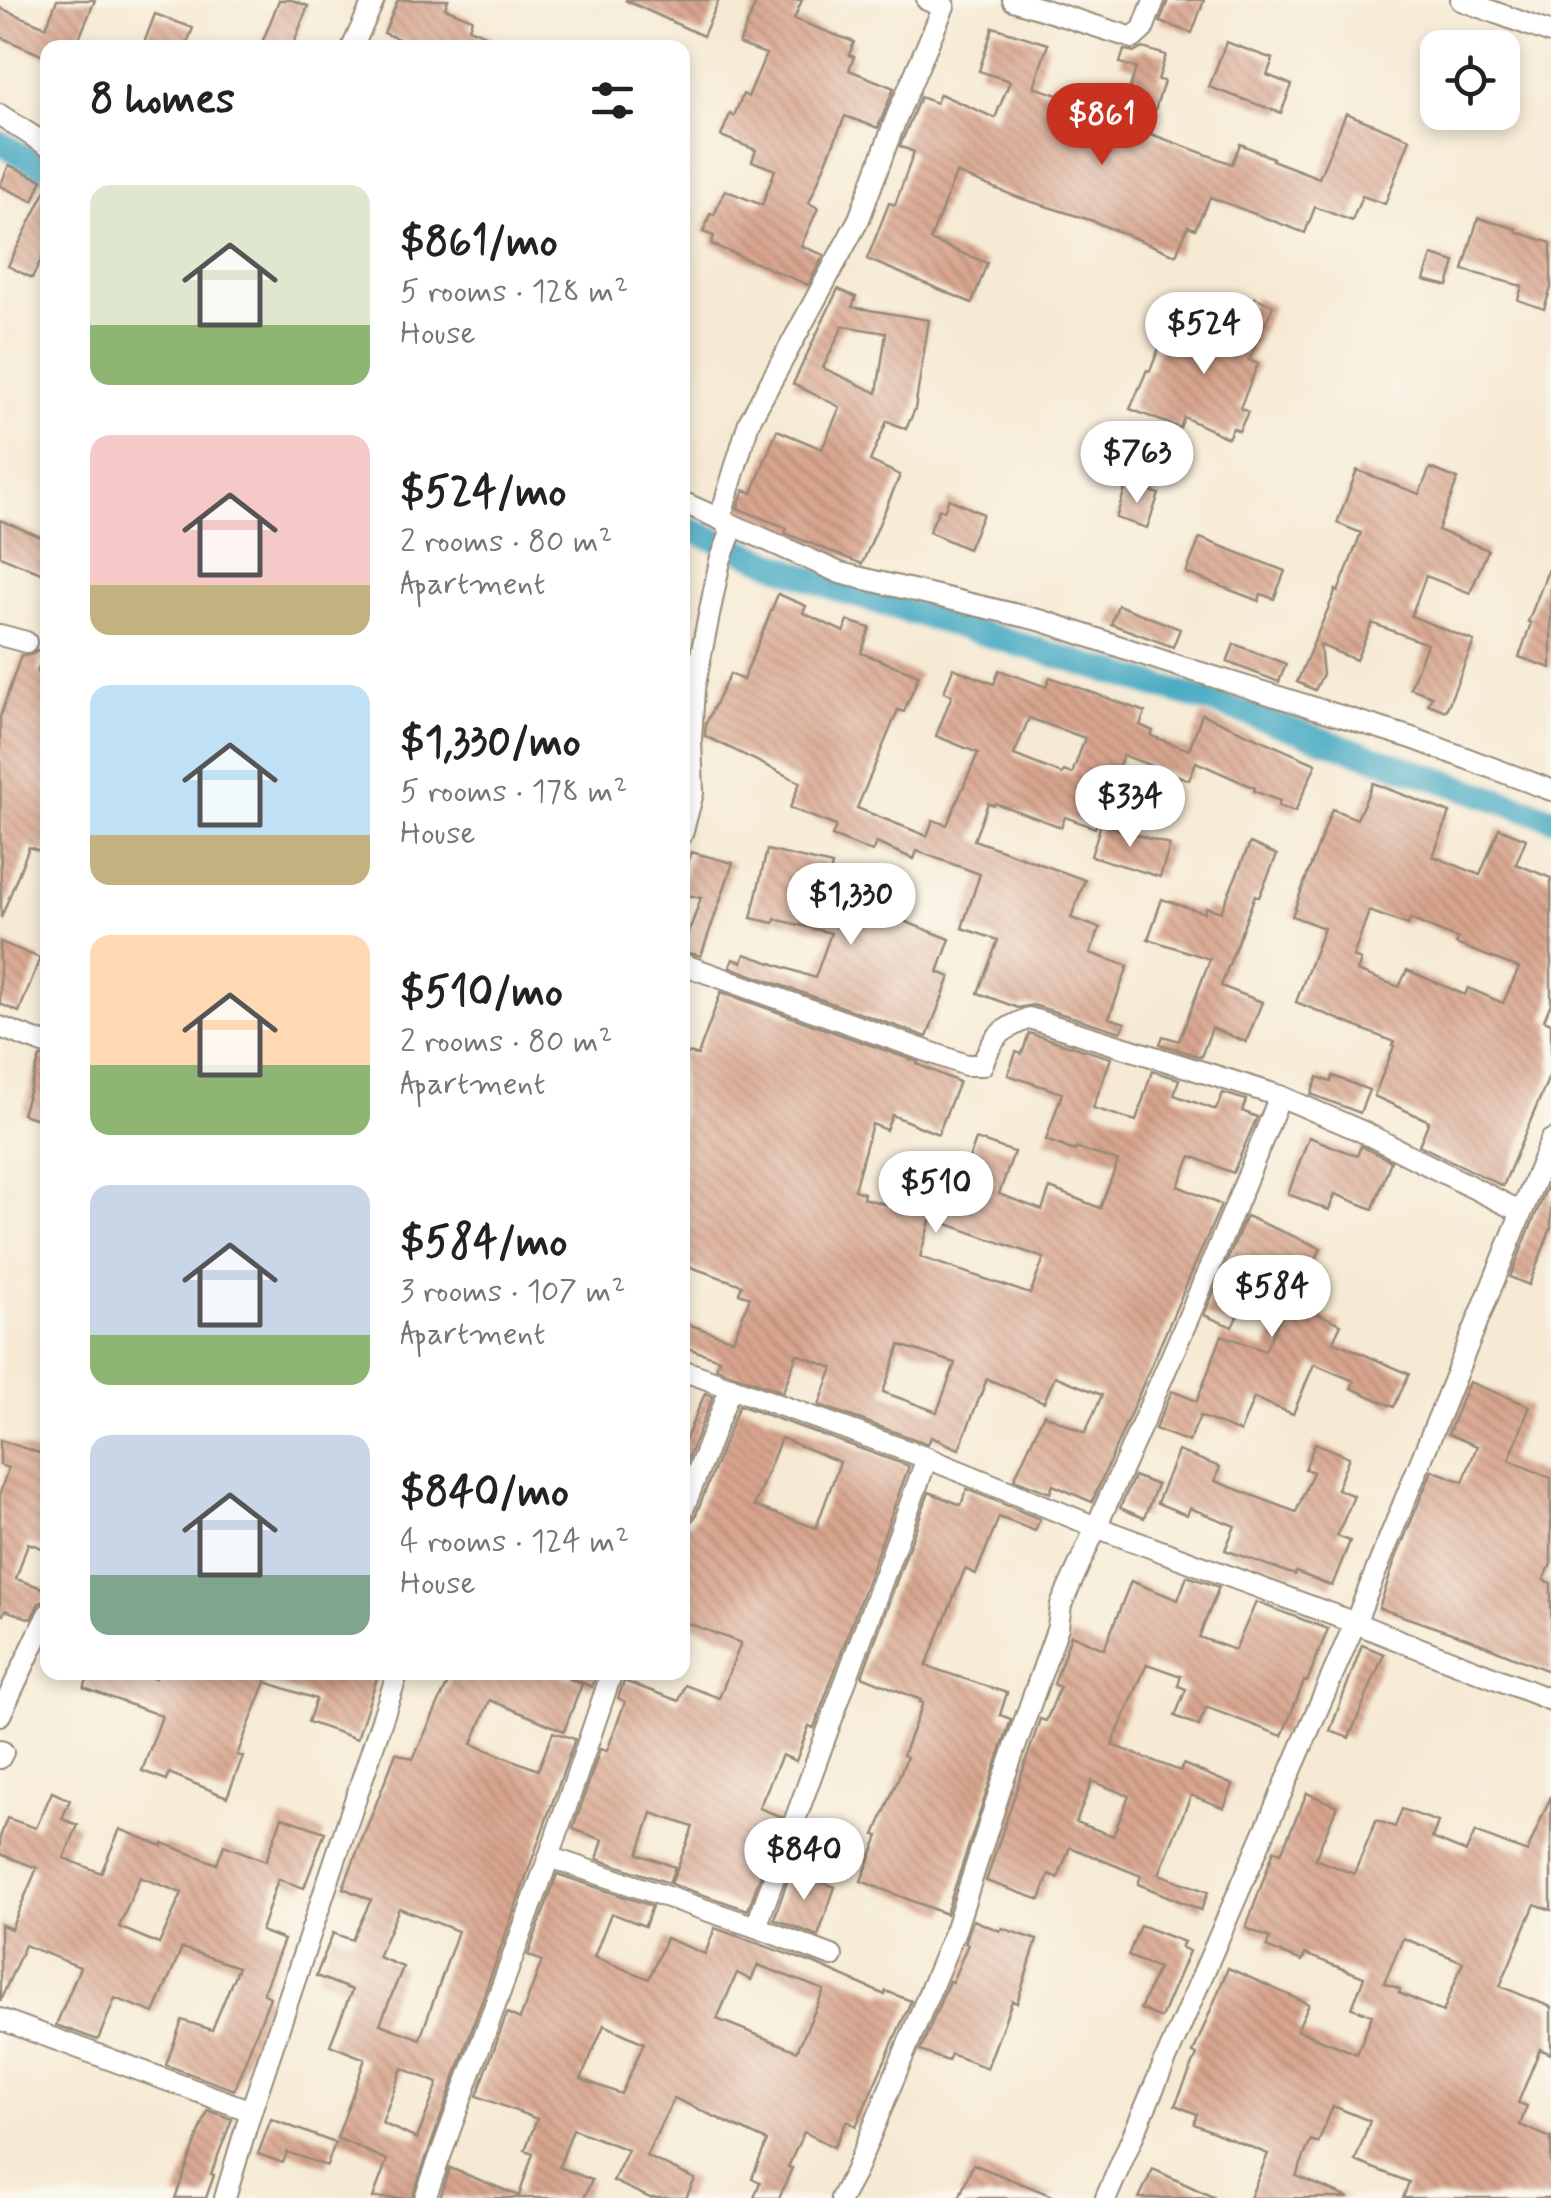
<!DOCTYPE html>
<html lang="en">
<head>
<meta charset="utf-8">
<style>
	body { margin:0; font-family:Mynerve,sans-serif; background:#f6f6f6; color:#222; height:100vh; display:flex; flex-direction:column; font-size:38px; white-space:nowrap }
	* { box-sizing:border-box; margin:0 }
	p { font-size:32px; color:#767676 }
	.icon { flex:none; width:55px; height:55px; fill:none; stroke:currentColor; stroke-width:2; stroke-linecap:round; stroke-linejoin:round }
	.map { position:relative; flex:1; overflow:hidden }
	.side { position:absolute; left:40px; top:40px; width:650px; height:1640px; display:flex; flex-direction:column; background:#fff; border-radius:20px; box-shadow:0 5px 15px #0003 }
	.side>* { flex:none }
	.buttons { position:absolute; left:1420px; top:30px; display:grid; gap:20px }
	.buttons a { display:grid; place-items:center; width:100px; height:100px; border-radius:20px; background:#fff; box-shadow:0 5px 15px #0003; font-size:50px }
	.price { position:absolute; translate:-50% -85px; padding:0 22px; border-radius:35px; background:#fff; color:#222; font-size:32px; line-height:65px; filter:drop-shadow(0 2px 5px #0008) }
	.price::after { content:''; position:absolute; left:50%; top:60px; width:30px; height:22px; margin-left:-15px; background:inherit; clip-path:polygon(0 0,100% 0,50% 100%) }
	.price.current { background:#c8321e; color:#fff }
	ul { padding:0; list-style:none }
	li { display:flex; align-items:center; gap:30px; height:250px; padding:0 50px }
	li span { display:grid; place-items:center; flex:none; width:280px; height:200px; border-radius:20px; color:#555 }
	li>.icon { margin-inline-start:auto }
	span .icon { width:120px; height:120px; fill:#fffc; stroke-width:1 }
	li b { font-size:42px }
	h2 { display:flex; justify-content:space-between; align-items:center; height:120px; padding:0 50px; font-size:42px }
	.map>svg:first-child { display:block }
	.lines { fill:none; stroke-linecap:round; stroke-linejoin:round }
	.canal { stroke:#42a8c2; stroke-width:25 }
	.building { fill:url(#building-back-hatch); fill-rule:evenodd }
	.street-casing { stroke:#988a79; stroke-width:24 }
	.street { stroke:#fff; stroke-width:20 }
</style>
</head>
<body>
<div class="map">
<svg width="1551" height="2198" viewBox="0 0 1551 2198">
	<defs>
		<pattern id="building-back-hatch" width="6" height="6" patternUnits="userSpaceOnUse" patternTransform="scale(2.5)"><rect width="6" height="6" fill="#d9a68f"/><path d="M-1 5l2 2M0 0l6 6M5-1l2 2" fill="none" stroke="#b18774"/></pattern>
	</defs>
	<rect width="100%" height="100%" fill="#fbf7ec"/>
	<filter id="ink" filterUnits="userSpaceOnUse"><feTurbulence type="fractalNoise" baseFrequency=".01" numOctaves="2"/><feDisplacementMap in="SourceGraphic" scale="20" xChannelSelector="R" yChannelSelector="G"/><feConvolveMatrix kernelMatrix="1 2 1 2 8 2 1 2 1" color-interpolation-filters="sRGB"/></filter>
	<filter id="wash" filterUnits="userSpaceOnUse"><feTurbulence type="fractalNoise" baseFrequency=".0048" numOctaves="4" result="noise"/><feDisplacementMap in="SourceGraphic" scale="40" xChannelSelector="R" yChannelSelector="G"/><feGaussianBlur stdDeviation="2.25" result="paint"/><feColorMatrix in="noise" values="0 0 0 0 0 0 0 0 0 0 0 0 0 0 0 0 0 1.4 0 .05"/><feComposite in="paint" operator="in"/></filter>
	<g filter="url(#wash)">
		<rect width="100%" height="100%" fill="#f6ead4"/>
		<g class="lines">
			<g class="canal">
				<path d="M0 143 48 170"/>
				<path d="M682 526 835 589 1231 708 1551 818"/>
			</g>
		</g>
		<g id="blocks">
			<g class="building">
				<path d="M57 0H95L78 41 93 48H48V58L0 37V8L46 27Z"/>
				<path d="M279 0H292L308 6 292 48H260Z"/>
				<path d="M398 0H448L445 8 472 19 469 28 515 48H420L384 33Z"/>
				<path d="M625 0H719L703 36Z"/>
				<path d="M757 0H802L794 19 854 42 849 55 854 57 849 70 894 88 878 128 845 116 809 203 818 208 801 246 824 255 808 285 711 244 714 236 703 232 710 214 714 215 725 190 762 205 775 170 752 161 756 150 721 136 730 114 734 116 743 94 748 97 766 54 739 44Z"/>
				<path d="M1168 0H1204L1192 33 1160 22Z"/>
				<path d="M155 14 193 28 185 48H142Z"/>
				<path d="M993 27 1048 44 1034 87 1121 116 1136 68 1120 63 1124 50 1135 52 1143 48 1166 55 1158 80 1164 81 1148 133 1232 164 1240 144 1273 158 1272 160 1319 178 1346 113 1410 139 1385 204 1362 196 1352 221 1315 207 1305 233 1210 197 1195 229 1188 226 1176 255 1090 220 1020 198 956 173 930 240 987 263 972 303 867 259 889 203 895 205 914 152 900 146 920 97 936 103 940 94 995 118 1010 81 979 71Z"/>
				<path d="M1226 42 1273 59 1267 75 1292 85 1281 113 1209 87Z"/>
				<path d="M9 165 42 180 33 201 0 186Z"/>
				<path d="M48 186V246L32 278 8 266Z"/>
				<path d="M1478 218 1517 229V232L1551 243V288L1544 309 1518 300 1522 286 1463 270Z"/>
				<path d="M1432 255 1455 262 1448 286 1424 280Z"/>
				<path d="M838 289 856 297 852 307 929 320 915 409 906 429 887 421 870 461 900 475 862 564 785 533 787 528 737 508 744 490 752 493 777 430 822 449 840 407 793 384ZM843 326 886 333 877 393 823 368Z"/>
				<path d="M1255 297 1273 306 1249 360 1258 364 1240 408 1248 412 1239 431 1233 428 1228 438 1184 417 1180 428 1130 409 1147 370 1150 371 1159 348 1167 351 1176 330 1212 345 1222 322 1240 331Z"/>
				<path d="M1430 468 1458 479 1438 530 1488 550 1470 593 1426 576 1411 616 1474 641 1446 711 1428 704 1432 696 1410 688 1427 644 1372 623 1356 660 1320 645 1323 674 1315 690 1297 682 1336 590 1338 592 1361 533 1337 523 1357 470 1419 494Z"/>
				<path d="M1127 483 1159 494 1147 528 1116 518Z"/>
				<path d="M949 499 983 514 968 549 929 532 939 509 944 511Z"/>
				<path d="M0 520 48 540V576L0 556Z"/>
				<path d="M1200 538 1285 571 1274 599 1261 594 1259 601 1186 573Z"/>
				<path d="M1549 568H1551V668L1519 657 1531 623 1528 622Z"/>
				<path d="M778 594 806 606 803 613 844 632 848 621 870 628 861 653 919 675 904 712 898 710 857 808 927 836 933 820 947 825 978 753 936 736 952 695 944 692 953 668 994 684 999 670 1046 687 1050 677 1145 712 1140 725 1153 731 1151 736 1189 750 1202 714 1316 764 1295 812 1278 806 1280 801 1254 791 1255 788 1196 762 1189 780 1123 755 1095 828 1065 817 1061 827 995 803 994 805 988 803 974 840 1085 880 1071 918 1100 928 1090 953 1128 966 1109 1018 1125 1023 1121 1032 1033 1005 1018 1008 978 993 998 940 962 928 980 874 917 851 914 859 876 843 872 852 832 836 836 826 790 808 800 782 705 736 706 723 730 674 743 680ZM1029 718 1085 738 1072 774 1064 771 1062 774 1014 755Z"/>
				<path d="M1118 605 1180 629 1173 647 1111 624Z"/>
				<path d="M1234 644 1286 664 1279 682 1227 662Z"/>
				<path d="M37 650 44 652 37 672 48 674V854L29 847 1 918 0 717 21 655H30Z"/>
				<path d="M1373 783 1450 813 1433 856 1480 875 1499 828 1526 839 1516 864 1551 878V1003L1544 1020 1551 1023V1072L1503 1186 1419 1145 1429 1121 1374 1096 1394 1046 1392 1045 1394 1042 1296 1002 1324 928 1292 916 1332 809 1357 819ZM1369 911 1408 925 1410 919 1458 939 1456 944 1519 968 1503 1003 1468 988 1465 995 1407 970 1399 987 1357 971 1361 960 1353 957Z"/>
				<path d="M1101 824 1170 845 1160 877 1091 856Z"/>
				<path d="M1250 843 1277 855 1259 897 1255 895 1221 986 1262 1002 1246 1042 1212 1028 1201 1057 1160 1044 1163 1036 1179 1041 1210 959 1148 939 1162 899 1204 913 1206 907 1221 912Z"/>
				<path d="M767 850 832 865 826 891 950 939 938 972 950 977 927 1037 730 967 733 959 742 962 745 954 815 978 831 933 775 919 774 923 751 918Z"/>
				<path d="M691 852 733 863 701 956 682 951 701 898 682 894V884Z"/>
				<path d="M0 942 40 958 19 1012 0 1004Z"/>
				<path d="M721 992 918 1062 917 1064 959 1082 938 1134 892 1115 886 1130 872 1124 854 1190 864 1193 863 1198 931 1217 920 1257 1030 1294 1044 1258 947 1224 976 1139 1014 1152 999 1194 1042 1210 1050 1188 1100 1208 1118 1161 1076 1148 1075 1151 1046 1140 1062 1093 1008 1075 1016 1052 1022 1054 1029 1033 1111 1058 1093 1108 1136 1121 1152 1071 1179 1079 1174 1095 1216 1110 1223 1093 1246 1100 1242 1111 1257 1117 1233 1173 1191 1156 1178 1186 1221 1205 1092 1502 1053 1485 1050 1493 1014 1479 1044 1414 1085 1433 1102 1395 1055 1376 1044 1402 987 1379 959 1449 931 1437 928 1444 819 1405 833 1368 797 1354 783 1392 716 1368 719 1359 682 1346V1322L733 1340 750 1297 739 1293 742 1285 682 1264V1052L698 1055ZM900 1345 955 1363 937 1412 883 1392Z"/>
				<path d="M40 1057 48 1058V1122L22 1114Z"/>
				<path d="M1333 1076 1369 1090 1360 1113 1311 1094 1318 1077 1331 1082Z"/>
				<path d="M1309 1137 1357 1156 1361 1146 1391 1161 1373 1209 1335 1194 1329 1210 1288 1194Z"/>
				<path d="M1551 1177V1228L1529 1285 1510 1277Z"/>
				<path d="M1246 1216 1321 1248 1296 1304 1341 1324 1333 1341 1409 1374 1394 1407 1351 1388 1354 1381 1314 1364 1293 1414 1254 1398 1240 1432 1200 1416 1189 1442 1155 1429 1172 1391 1197 1401 1222 1335 1265 1351 1283 1311 1247 1296 1232 1327 1204 1315Z"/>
				<path d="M1469 1382 1530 1406 1509 1460 1551 1478V1564L1544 1580 1551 1583V1672L1469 1639 1379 1608 1394 1563 1432 1470 1463 1482 1477 1446 1448 1434Z"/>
				<path d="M705 1393 713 1396 682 1473V1448Z"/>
				<path d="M739 1405 909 1466 814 1728 809 1726 796 1761 782 1755 759 1808 782 1817 748 1910 671 1884 693 1827 652 1813 638 1854 675 1867 669 1883 597 1859 603 1840 573 1829 600 1749 607 1751 625 1702 618 1698 624 1681 679 1701 685 1685 719 1698 741 1643 682 1621V1526L690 1523 695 1517ZM781 1438 840 1462 816 1528 754 1506Z"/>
				<path d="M0 1440 48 1456V1550L28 1543 16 1579 48 1590V1600L39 1603 31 1619 5 1610 3 1615 0 1614V1493L8 1468 0 1465Z"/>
				<path d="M1315 1443 1349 1457 1337 1489 1354 1496 1337 1536 1350 1541 1332 1586 1296 1572 1295 1575 1225 1550 1235 1526 1190 1508 1187 1515 1157 1503 1178 1451 1220 1467 1215 1481 1296 1512 1313 1472 1305 1469Z"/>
				<path d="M1134 1476 1157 1485 1144 1518 1120 1508Z"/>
				<path d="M967 1489 1040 1519 1035 1531 999 1517 976 1574 965 1569 926 1666 1007 1693 1000 1715 1011 1719 946 1914 861 1881 879 1836 875 1835 907 1757 903 1755 923 1703 920 1702 921 1700 862 1676 929 1492 961 1505Z"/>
				<path d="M1187 1576 1219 1587 1199 1637 1235 1650 1256 1602 1328 1629 1307 1682 1304 1681 1282 1736 1206 1707 1199 1726 1175 1716 1186 1689 1178 1686 1181 1676 1147 1664 1112 1745 1180 1771 1183 1764 1233 1785 1224 1808 1191 1795 1159 1874 1208 1892 1201 1910 1138 1884 1141 1876 1070 1847 1058 1878 1049 1874 1040 1900 986 1881 1040 1719 1046 1721 1060 1687 1054 1684 1071 1635 1104 1649 1131 1581 1178 1600ZM1092 1781 1129 1796 1113 1836 1076 1822Z"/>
				<path d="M1362 1645 1384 1654 1349 1738 1330 1731Z"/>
				<path d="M90 1672H138L155 1678 156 1672H379L357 1739 308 1722 316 1699 266 1682 237 1755 243 1757 227 1797 169 1773 167 1780 142 1771 162 1716 84 1688Z"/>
				<path d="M453 1672H554L582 1684 564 1731 490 1700 472 1744 538 1770 553 1732 575 1739 412 2198H373L387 2160 337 2138 365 2059 330 2045 352 1990 316 1976 333 1933 352 1940 371 1900 343 1888 396 1753 413 1759ZM399 1908 458 1931 420 2039 380 2024 403 1967 378 1957ZM402 2068 438 2083 417 2139 382 2123Z"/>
				<path d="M574 1672H597L592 1687 572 1678Z"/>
				<path d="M52 1792 70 1800 62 1819 78 1825 64 1858 101 1873 120 1829 162 1846 163 1843 217 1864 224 1845 266 1861 282 1817 325 1832 304 1888 278 1879 261 1931 284 1940 263 1993 270 1997 234 2090 166 2065 182 2020 212 2030 238 1967 182 1948 154 2013 115 1998 98 2040 56 2025 80 1967 25 1945 0 2001V1924L11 1929 37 1868 0 1854V1837L7 1818 36 1828ZM140 1877 182 1893 159 1944 119 1927Z"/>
				<path d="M1307 1793 1337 1806 1315 1859 1354 1874 1376 1820 1395 1827 1402 1809 1438 1822 1432 1838 1466 1852 1475 1832 1527 1852 1551 1796V1910L1535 1904 1500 1986 1551 2007V2054L1540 2049 1518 2103 1527 2106 1520 2125 1551 2138V2198H1403L1409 2182 1355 2161 1370 2121 1333 2106 1318 2143 1311 2140 1296 2176 1349 2198H1250L1268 2154 1194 2124 1197 2114 1175 2105 1197 2055 1193 2053 1228 1968 1309 2004 1297 2030 1357 2054 1372 2015 1352 2008 1364 1977 1305 1954 1302 1961 1266 1947 1270 1938 1246 1928 1274 1850 1281 1853ZM1403 1938 1463 1962 1443 2012 1399 1993 1400 1989 1384 1983Z"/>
				<path d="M791 1870 835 1887 818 1936 774 1919Z"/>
				<path d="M557 1874 652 1906 645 1926 611 1913 594 1957 649 1979 666 1938 705 1954 715 1928 815 1964 885 1995 886 1991 911 2001 856 2126 847 2121 834 2147 804 2132 788 2167 792 2168 779 2198H754L760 2182 752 2178 767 2141 674 2098 646 2156 695 2179 686 2198H650L613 2181 628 2150 573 2129 559 2167 592 2180 584 2198H440L450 2168 519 2196 533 2153 525 2150 537 2119 477 2096 507 2013 520 2019 542 1961 528 1955ZM758 1965 824 1990 797 2051 717 2019 737 1973 751 1980ZM604 2025 644 2043 621 2094 581 2079Z"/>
				<path d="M973 1920 1000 1931 1002 1928 1037 1940 1017 2003 1012 2001 987 2068 951 2054 948 2061 920 2051 949 1981 952 1982 968 1944 965 1943Z"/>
				<path d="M1140 1925 1184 1942 1181 1947 1189 1951 1161 2018 1140 2009 1158 1968 1128 1956Z"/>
				<path d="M208 2110 232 2119 211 2174 214 2175 206 2198H175Z"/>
				<path d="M271 2119 335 2143 327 2166 287 2152 283 2163 258 2154Z"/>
				<path d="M973 2164 1055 2197 1054 2198H959Z"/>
				<path d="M1153 2169 1215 2198H1139Z"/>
			</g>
		</g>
	</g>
	<g filter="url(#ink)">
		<use href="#blocks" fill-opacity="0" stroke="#988a79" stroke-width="2.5"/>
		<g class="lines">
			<g class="street-casing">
				<g id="street">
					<path d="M1013 0 1133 38 1143 29 1154 0"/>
					<path d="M1461 0 1551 33"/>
					<path d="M352 48 374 0"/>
					<path d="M0 115 48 146"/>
					<path d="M682 502 840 573 1043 621 1169 663 1412 738 1551 790"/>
					<path d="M0 635 26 642"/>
					<path d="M682 834 693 793 691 740 694 689 720 561 732 530 720 518 749 422 859 219 897 116 944 6 927 0"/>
					<path d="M682 964 966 1065H982C994 1035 999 1031 1029 1018L1280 1096 1361 1131 1521 1212"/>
					<path d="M0 1027 48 1045"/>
					<path d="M682 1370 927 1458 1096 1527 1355 1623 1551 1700"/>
					<path d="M682 1512 731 1387"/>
					<path d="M0 1715 48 1614"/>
					<path d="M0 1751 3 1752 0 1758"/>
					<path d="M549 1857 756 1927 832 1956"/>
					<path d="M756 1927 927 1458"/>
					<path d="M0 2019 251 2111"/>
					<path d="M225 2198 251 2111 398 1672"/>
					<path d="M425 2198 549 1857 612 1672"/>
					<path d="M841 2198 855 2172 956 1928 1003 1781 1058 1627 1061 1605C1137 1437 1212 1268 1280 1096"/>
					<path d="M1106 2198 1355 1623 1551 1140"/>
				</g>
			</g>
			<use href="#street" class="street"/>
		</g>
	</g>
</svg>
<div class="buttons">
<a><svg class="icon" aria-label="locate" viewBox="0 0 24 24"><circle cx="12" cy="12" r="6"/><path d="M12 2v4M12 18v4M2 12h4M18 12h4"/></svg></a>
</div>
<b class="price current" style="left:1102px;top:168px">$861</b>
<b class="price" style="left:1204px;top:377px">$524</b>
<b class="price" style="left:1137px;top:506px">$763</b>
<b class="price" style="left:1130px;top:850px">$334</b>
<b class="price" style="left:851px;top:948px">$1,330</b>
<b class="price" style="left:936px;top:1236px">$510</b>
<b class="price" style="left:1272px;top:1340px">$584</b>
<b class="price" style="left:804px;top:1903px">$840</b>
<section class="side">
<h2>8 homes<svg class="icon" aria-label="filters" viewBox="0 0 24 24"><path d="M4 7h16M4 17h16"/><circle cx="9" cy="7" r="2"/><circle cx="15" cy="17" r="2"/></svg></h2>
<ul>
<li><span style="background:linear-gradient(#dfe7d0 70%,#8fb573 0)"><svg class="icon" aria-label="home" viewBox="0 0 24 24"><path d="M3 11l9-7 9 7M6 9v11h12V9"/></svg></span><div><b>$861/mo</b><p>5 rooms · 128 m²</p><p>House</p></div></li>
<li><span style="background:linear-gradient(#f6c9c9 75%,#c2b280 0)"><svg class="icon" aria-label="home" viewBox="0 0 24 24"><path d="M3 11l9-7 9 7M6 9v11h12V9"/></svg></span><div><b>$524/mo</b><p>2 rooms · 80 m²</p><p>Apartment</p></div></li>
<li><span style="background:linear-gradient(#bfe0f5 75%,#c2b280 0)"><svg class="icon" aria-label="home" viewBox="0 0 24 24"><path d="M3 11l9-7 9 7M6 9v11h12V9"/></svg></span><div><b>$1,330/mo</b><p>5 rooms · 178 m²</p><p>House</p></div></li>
<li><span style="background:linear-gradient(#ffd9b3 65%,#8fb573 0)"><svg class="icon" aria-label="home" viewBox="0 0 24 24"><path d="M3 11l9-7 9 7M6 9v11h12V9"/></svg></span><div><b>$510/mo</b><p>2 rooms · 80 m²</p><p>Apartment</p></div></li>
<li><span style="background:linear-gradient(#c9d6e8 75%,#8fb573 0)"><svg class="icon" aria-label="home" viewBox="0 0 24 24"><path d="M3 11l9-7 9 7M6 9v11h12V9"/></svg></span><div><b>$584/mo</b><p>3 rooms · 107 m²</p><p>Apartment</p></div></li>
<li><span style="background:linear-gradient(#c9d6e8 70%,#7fa58c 0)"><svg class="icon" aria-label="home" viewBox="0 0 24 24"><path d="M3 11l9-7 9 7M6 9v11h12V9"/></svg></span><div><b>$840/mo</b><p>4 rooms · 124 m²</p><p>House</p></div></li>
</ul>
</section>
</div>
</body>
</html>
